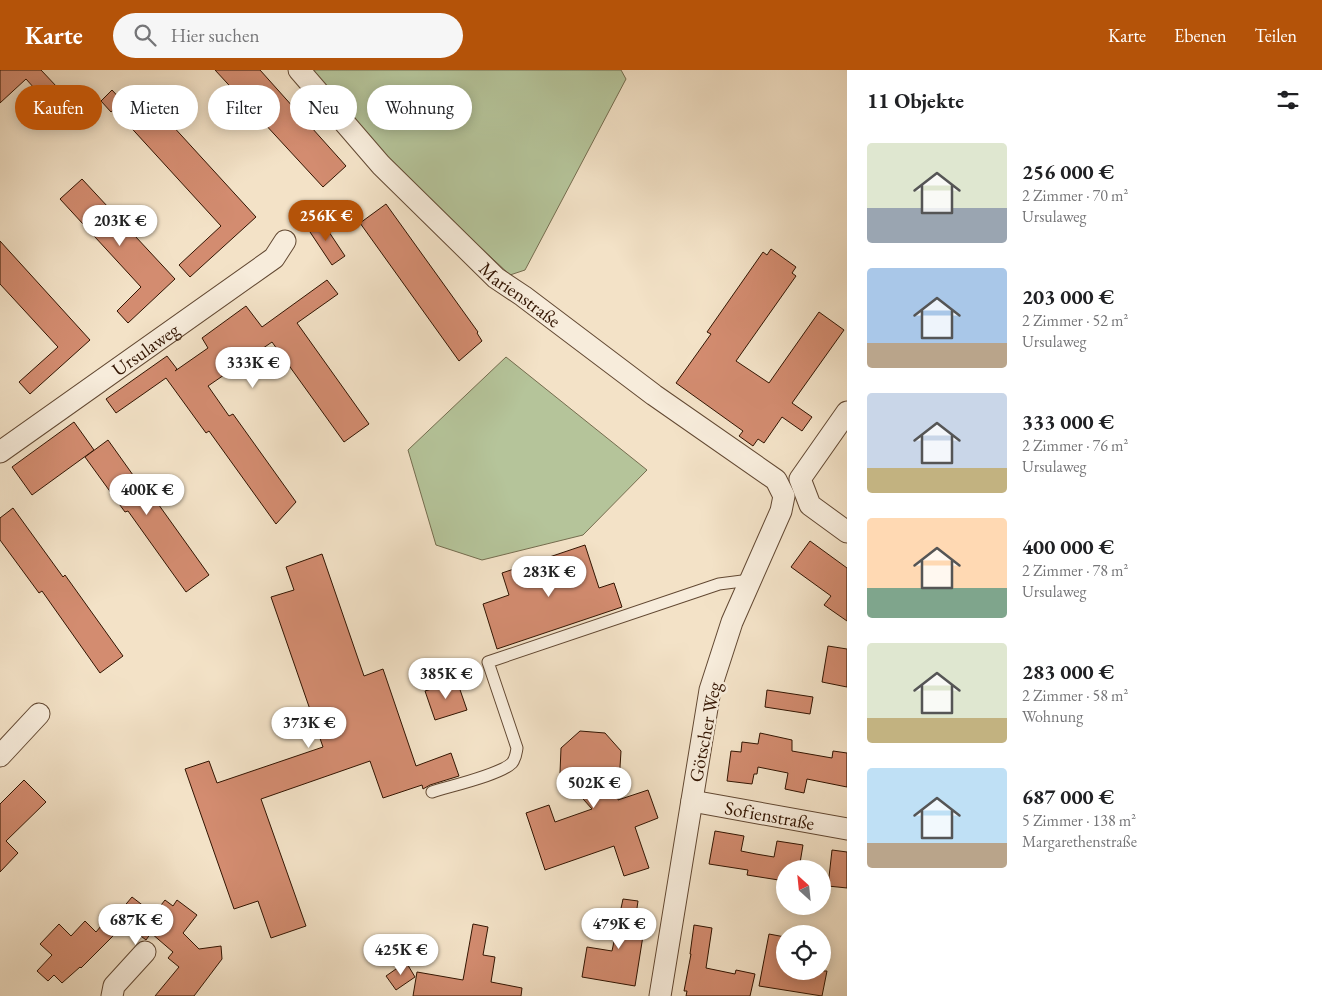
<!DOCTYPE html>
<html lang="de">
<head>
<meta charset="utf-8">
<style>
	body { margin:0; font-family:"EB Garamond",serif; background:#f6f6f6; color:#202124; height:100vh; display:flex; flex-direction:column; font-size:19px; white-space:nowrap }
	* { box-sizing:border-box; margin:0 }
	p { font-size:16px; color:#757577 }
	.icon { flex:none; width:28px; height:28px; fill:none; stroke:currentColor; stroke-width:2; stroke-linecap:round; stroke-linejoin:round }
	.map { position:relative; flex:1; overflow:hidden }
	.drawer { display:flex; flex-direction:column; background:#fff; width:475px }
	.drawer>* { flex:none }
	.banner { position:absolute; left:15px; top:15px; width:475px; height:45px; display:flex; gap:10px }
	.needle { width:32px; rotate:333deg }
	.buttons { position:absolute; left:776px; top:790px; display:grid; gap:10px }
	.buttons a { display:grid; place-items:center; width:55px; height:55px; border-radius:50%; background:#fff; box-shadow:0 2px 12px #0003; font-size:25px }
	.price { position:absolute; translate:-50% -42px; padding:0 11px; border-radius:18px; background:#fff; color:#222; font-size:16px; line-height:32px; filter:drop-shadow(0 1px 2px #0008) }
	.price::after { content:''; position:absolute; left:50%; top:30px; width:15px; height:11px; margin-left:-8px; background:inherit; clip-path:polygon(0 0,100% 0,50% 100%) }
	.price.current { background:#b45309; color:#fff }
	ul { padding:0; list-style:none }
	li { display:flex; align-items:center; gap:15px; height:125px; padding:0 20px }
	li span { display:grid; place-items:center; flex:none; width:140px; height:100px; border-radius:5px; color:#555 }
	li>.icon { margin-inline-start:auto }
	span .icon { width:60px; height:60px; fill:#fffc; stroke-width:1 }
	li b { font-size:21px }
	h2 { display:flex; justify-content:space-between; align-items:center; height:60px; padding:0 20px; font-size:21px }
	.tag { padding:0 18px; border-radius:22px; background:#fff; box-shadow:0 2px 12px #0003; font-size:18px; line-height:45px }
	.tag.current { background:#b45309; color:#fff }
	header { display:flex; align-items:center; gap:30px; box-sizing:border-box; height:70px; padding:0 25px; background:#b45309; color:#fff }
	header strong { font-size:24px }
	nav { display:flex; gap:28px; margin-inline-start:auto; font-size:18px }
	.search { width:350px; height:45px; background:#f6f6f6; display:flex; align-items:center; gap:12px; box-sizing:border-box; padding:0 18px; border-radius:28px; color:#757577; font-size:19px }
	main { display:flex; flex:1; min-height:0 }
	.map>svg:first-child { display:block }
	.green { fill:#b5c49a; stroke:#746c4e }
	.building { fill:#d38c70; stroke:#321401 }
	.lines { fill:none; stroke-linecap:round; stroke-linejoin:round }
	.lane-casing { stroke:#624832; stroke-width:13 }
	.street-casing { stroke:#624832; stroke-width:23 }
	.lane { stroke:#f7ecdb; stroke-width:11 }
	.street { stroke:#f7ecdb; stroke-width:21 }
	.labels { text-anchor:middle; dominant-baseline:central; stroke-width:5; stroke-linejoin:round; paint-order:stroke }
	.street-label { font-size:19px; fill:#321401; stroke:#f7ecdb }
</style>
</head>
<body>
<header>
<strong>Karte</strong>
<div class="search"><svg class="icon" aria-label="search" viewBox="0 0 24 24"><circle cx="10" cy="10" r="6"/><path d="M15 15l6 6"/></svg>Hier suchen</div>
<nav><a>Karte</a><a>Ebenen</a><a>Teilen</a></nav>
</header>
<main>
<div class="map">
<svg width="847" height="926" viewBox="0 0 847 926">
	<rect width="100%" height="100%" fill="#f3e2c7"/>
	<filter id="stains"><feTurbulence type="fractalNoise" baseFrequency=".004" numOctaves="4"/><feColorMatrix values="0 0 0 0 .2 0 0 0 0 .09 0 0 0 0 .02 0 0 0 .5 -.17"/></filter>
	<radialGradient id="worn" r=".72"><stop offset=".6" stop-color="#630" stop-opacity="0"/><stop offset="1" stop-color="#630" stop-opacity=".3"/></radialGradient>
	<g class="green">
		<path d="M310 0H621L626 9 525 200 510 205 386 89Z"/>
		<path d="M506 287 647 400 583 465 482 490 436 475 408 380Z"/>
	</g>
	<g class="building">
		<path d="M0 0H41L57 17 44 29 26 9 0 33Z"/>
		<path d="M215 0H260L346 96 323 117Z"/>
		<path d="M138 18 256 147 190 207 179 195 221 156 114 39 116 38 111 42 101 31 112 20 123 32Z"/>
		<path d="M82 109 175 209 128 253 117 241 141 217 60 129Z"/>
		<path d="M386 134 478 262 477 263 482 271 459 291 360 153Z"/>
		<path d="M321 150 345 186 332 195 308 159Z"/>
		<path d="M0 171 90 270 30 324 19 312 58 277 0 214Z"/>
		<path d="M771 179 796 197 792 203 796 206 736 291 769 313 819 242 844 260 792 333 812 347 802 361 782 347 764 373 758 369 753 376 739 366 743 361 676 313 711 264 707 262 763 182 767 185Z"/>
		<path d="M327 210 338 224 297 253 369 354 344 372 272 272 208 316 229 346 233 344 296 432 276 454 209 361 206 363 166 308 116 343 106 329 167 286 177 299 175 301 208 278 202 268 246 236 262 257Z"/>
		<path d="M74 352 94 380 32 425 12 397Z"/>
		<path d="M108 370 148 426 151 424 209 505 186 522 128 441 125 442 85 387Z"/>
		<path d="M13 438 63 507 65 505 123 586 100 603 42 521 39 523 0 470V448Z"/>
		<path d="M810 471 847 498V551L824 535 831 526 791 497Z"/>
		<path d="M585 475 599 518 614 513 622 537 497 579 483 534 509 525 502 503Z"/>
		<path d="M322 484 364 606 383 599 416 696 451 683 459 706 430 715 423 719 422 715 383 728 370 691 261 729 306 856 271 868 258 831 234 839 185 699 209 691 217 713 323 677 271 527 294 520 286 497Z"/>
		<path d="M828 576 847 579V617L822 612Z"/>
		<path d="M457 611 467 640 435 650 425 621Z"/>
		<path d="M767 620 813 627 810 644 765 637Z"/>
		<path d="M580 661 605 663 621 681 618 730 648 720 658 748 635 757 649 798 624 806 614 776 545 800 526 743 549 735 555 752 592 739 560 703 561 678Z"/>
		<path d="M760 663 792 670V681L832 688 833 681 847 683V717L807 709 804 723 785 719 788 703 758 697 757 704H754L752 714 727 711 731 681 741 682 742 672 758 674Z"/>
		<path d="M24 710 46 732 6 771 18 783 0 802V734Z"/>
		<path d="M715 761 744 766 741 781 756 784 774 787 777 771 803 775 799 799H785V811L747 805 748 800 709 794Z"/>
		<path d="M832 780 847 782V818L828 816Z"/>
		<path d="M132 827 154 844 165 830 173 836 177 830 197 845 183 863 199 879 221 876 222 889 194 926H155L179 897 168 888 173 882 151 863 146 870 128 856 121 865 117 862 81 898 80 897 62 913 54 905 48 911 37 901 52 885 40 874 59 854 71 866 85 851 96 862 112 843 116 846Z"/>
		<path d="M623 829 638 831 636 845 646 847 635 916 582 907 587 877 612 881Z"/>
		<path d="M473 854 488 857 483 885 495 887 491 912 522 918 521 926H413L417 902 463 910Z"/>
		<path d="M694 855 712 858 706 898 735 904 736 900 755 904 750 926H686L687 921H684L691 884H690Z"/>
		<path d="M769 864 785 867V901H827L822 926 759 916Z"/>
		<path d="M406 892 415 907 396 920 386 906Z"/>
	</g>
	<g class="lines">
		<g class="lane-casing">
			<path id="lane" d="M432 722C450 716 500 705 512 693 516 688 516 684 517 678L488 592 719 514 750 510"/>
		</g>
		<g class="street-casing">
			<g id="street">
				<path id="s1" d="M299 0 381 95 496 208 523 226 654 325 776 410 784 426 781 441 732 552 710 620 660 926"/>
				<path d="M847 342 800 409 810 435 847 462"/>
				<path id="s2" d="M0 382 274 188 285 171"/>
				<path d="M0 686 39 644"/>
				<path id="s3" d="M692 731 847 759"/>
				<path d="M112 926 114 916 145 882"/>
			</g>
		</g>
		<use href="#lane" class="lane"/>
		<use href="#street" class="street"/>
	</g>
	<g class="labels">
		<g class="street-label">
			<text stroke="none"><textPath href="#s1" startOffset="316">Marienstraße</textPath></text>
			<text stroke="none"><textPath href="#s2" startOffset="178">Ursulaweg</textPath></text>
			<text transform="translate(705 662) rotate(-79)">Götscher Weg</text>
			<text stroke="none"><textPath href="#s3" startOffset="79">Sofienstraße</textPath></text>
		</g>
	</g>
	<rect width="100%" height="100%" filter="url(#stains)"/>
	<rect width="100%" height="100%" fill="url(#worn)"/>
</svg>
<div class="buttons">
<a><svg class="needle" viewBox="-14 -14 28 28"><path d="M0-13l5 13h-10z" fill="#e53935"/><path d="M0 13l5-13h-10z" fill="#757577"/></svg></a>
<a><svg class="icon" aria-label="locate" viewBox="0 0 24 24"><circle cx="12" cy="12" r="6"/><path d="M12 2v4M12 18v4M2 12h4M18 12h4"/></svg></a>
</div>
<b class="price current" style="left:326px;top:172px">256K €</b>
<b class="price" style="left:120px;top:177px">203K €</b>
<b class="price" style="left:253px;top:319px">333K €</b>
<b class="price" style="left:147px;top:446px">400K €</b>
<b class="price" style="left:549px;top:528px">283K €</b>
<b class="price" style="left:446px;top:630px">385K €</b>
<b class="price" style="left:309px;top:679px">373K €</b>
<b class="price" style="left:594px;top:739px">502K €</b>
<b class="price" style="left:136px;top:876px">687K €</b>
<b class="price" style="left:619px;top:880px">479K €</b>
<b class="price" style="left:401px;top:906px">425K €</b>
<div class="banner">
<a class="tag current">Kaufen</a>
<a class="tag">Mieten</a>
<a class="tag">Filter</a>
<a class="tag">Neu</a>
<a class="tag">Wohnung</a>
</div>
</div>
<section class="drawer">
<h2>11 Objekte<svg class="icon" aria-label="filters" viewBox="0 0 24 24"><path d="M4 7h16M4 17h16"/><circle cx="9" cy="7" r="2"/><circle cx="15" cy="17" r="2"/></svg></h2>
<ul>
<li><span style="background:linear-gradient(#dfe7d0 65%,#9aa5b1 0)"><svg class="icon" aria-label="home" viewBox="0 0 24 24"><path d="M3 11l9-7 9 7M6 9v11h12V9"/></svg></span><div><b>256 000 €</b><p>2 Zimmer · 70 m²</p><p>Ursulaweg</p></div></li>
<li><span style="background:linear-gradient(#a9c7e8 75%,#b9a48a 0)"><svg class="icon" aria-label="home" viewBox="0 0 24 24"><path d="M3 11l9-7 9 7M6 9v11h12V9"/></svg></span><div><b>203 000 €</b><p>2 Zimmer · 52 m²</p><p>Ursulaweg</p></div></li>
<li><span style="background:linear-gradient(#c9d6e8 75%,#c2b280 0)"><svg class="icon" aria-label="home" viewBox="0 0 24 24"><path d="M3 11l9-7 9 7M6 9v11h12V9"/></svg></span><div><b>333 000 €</b><p>2 Zimmer · 76 m²</p><p>Ursulaweg</p></div></li>
<li><span style="background:linear-gradient(#ffd9b3 70%,#7fa58c 0)"><svg class="icon" aria-label="home" viewBox="0 0 24 24"><path d="M3 11l9-7 9 7M6 9v11h12V9"/></svg></span><div><b>400 000 €</b><p>2 Zimmer · 78 m²</p><p>Ursulaweg</p></div></li>
<li><span style="background:linear-gradient(#dfe7d0 75%,#c2b280 0)"><svg class="icon" aria-label="home" viewBox="0 0 24 24"><path d="M3 11l9-7 9 7M6 9v11h12V9"/></svg></span><div><b>283 000 €</b><p>2 Zimmer · 58 m²</p><p>Wohnung</p></div></li>
<li><span style="background:linear-gradient(#bfe0f5 75%,#b9a48a 0)"><svg class="icon" aria-label="home" viewBox="0 0 24 24"><path d="M3 11l9-7 9 7M6 9v11h12V9"/></svg></span><div><b>687 000 €</b><p>5 Zimmer · 138 m²</p><p>Margarethenstraße</p></div></li>
</ul>
</section>
</main>
</body>
</html>
